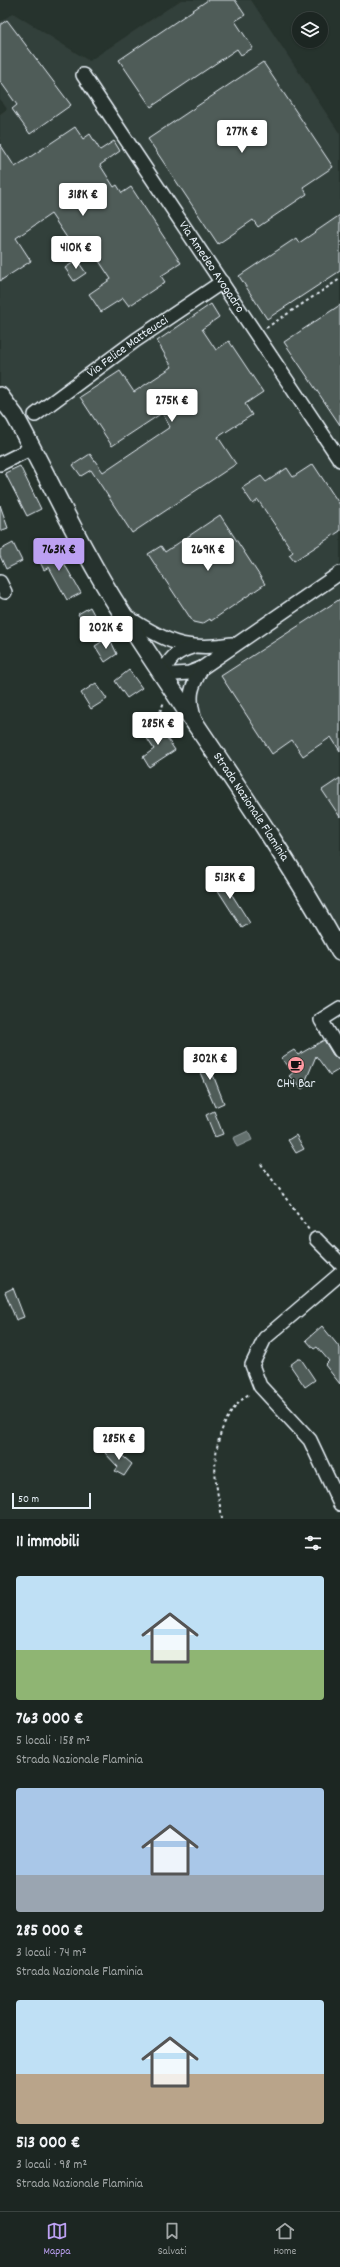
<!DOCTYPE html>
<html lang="it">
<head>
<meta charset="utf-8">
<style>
	body { margin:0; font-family:Dekko,sans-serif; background:#252e2a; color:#f1f3f6; height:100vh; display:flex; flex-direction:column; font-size:15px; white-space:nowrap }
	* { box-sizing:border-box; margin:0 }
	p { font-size:13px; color:#a0a5a5 }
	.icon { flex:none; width:22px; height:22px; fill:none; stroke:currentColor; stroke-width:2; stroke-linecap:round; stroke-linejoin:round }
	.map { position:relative; height:1519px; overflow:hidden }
	.details { display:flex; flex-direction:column; background:#1c2622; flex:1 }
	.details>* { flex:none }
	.tools { position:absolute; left:292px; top:12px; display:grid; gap:8px }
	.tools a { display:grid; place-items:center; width:36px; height:36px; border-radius:50%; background:#1c2622; box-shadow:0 1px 3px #0004,0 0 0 1px #3a4340; font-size:20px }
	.scale { position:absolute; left:12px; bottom:10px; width:79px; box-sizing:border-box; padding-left:4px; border:2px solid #e8f1f8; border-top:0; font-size:11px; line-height:14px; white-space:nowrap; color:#e8f1f8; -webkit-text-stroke:3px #26332d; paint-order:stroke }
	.price { position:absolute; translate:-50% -34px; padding:0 9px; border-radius:4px; background:#fff; color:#222; font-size:13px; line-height:26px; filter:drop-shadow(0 1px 2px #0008) }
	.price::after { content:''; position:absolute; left:50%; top:24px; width:12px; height:9px; margin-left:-6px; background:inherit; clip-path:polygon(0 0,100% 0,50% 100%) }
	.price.active { background:#bca0f2; color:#111 }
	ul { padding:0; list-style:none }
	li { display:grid; align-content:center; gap:8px; height:212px; padding:0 16px }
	li span { display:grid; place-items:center; height:124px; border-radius:4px; color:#555 }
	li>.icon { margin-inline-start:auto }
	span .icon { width:72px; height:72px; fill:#fffc; stroke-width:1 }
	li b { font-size:17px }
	h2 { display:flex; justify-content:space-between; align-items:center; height:48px; padding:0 16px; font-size:17px }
	.menu { display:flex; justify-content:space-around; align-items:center; height:56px; border-top:1px solid #3a4340; background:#1c2622; font-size:11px; color:#a0a5a5 }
	.menu a { display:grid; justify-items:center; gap:2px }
	.menu .active { color:#bca0f2 }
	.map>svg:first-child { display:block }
	.built { fill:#333f3a }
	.water { fill:#636f6d; stroke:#98a3a5 }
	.building { fill:#505c59; stroke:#e8f1f8 }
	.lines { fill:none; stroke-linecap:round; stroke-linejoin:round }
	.minor-casing { stroke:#e8f1f8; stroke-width:16 }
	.major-casing { stroke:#e8f1f8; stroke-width:20 }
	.path { stroke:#e8f1f8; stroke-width:2; stroke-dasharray:3 3; stroke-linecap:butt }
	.minor { stroke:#26332d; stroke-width:13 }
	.major { stroke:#26332d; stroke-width:17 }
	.labels { text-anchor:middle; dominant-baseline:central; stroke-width:3; stroke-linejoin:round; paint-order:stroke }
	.street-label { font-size:13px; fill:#e8f1f8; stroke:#26332d }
	.poi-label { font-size:13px; fill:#e8f1f8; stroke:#26332d }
</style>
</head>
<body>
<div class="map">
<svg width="340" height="1519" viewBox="0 0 340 1519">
	<rect width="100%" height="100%" fill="#26332d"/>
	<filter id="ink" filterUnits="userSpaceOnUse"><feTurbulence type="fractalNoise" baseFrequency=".025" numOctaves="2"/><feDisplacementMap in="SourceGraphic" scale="8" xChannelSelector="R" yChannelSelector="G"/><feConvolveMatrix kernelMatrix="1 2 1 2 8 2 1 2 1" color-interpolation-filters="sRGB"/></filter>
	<g filter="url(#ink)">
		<path class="built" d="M181 0H251L340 134V941L125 608 19 413 0 386V114L7 109 0 99V22L13 13 89 61Z"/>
		<path class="water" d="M248 1131 252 1140 237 1147 233 1138Z"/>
		<g class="building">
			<path d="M208 0H235L245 15 235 21 253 48 241 55 237 49 151 107 119 60Z"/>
			<path d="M7 20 71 105 30 134 12 109 17 105 0 81V25Z"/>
			<path d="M263 62 333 167 303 187 307 194 258 227 253 220 218 244 148 139Z"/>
			<path d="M75 127 83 139 90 134 100 150 114 141 120 151 100 165 114 187 117 185 122 193 131 187 181 263 161 276 165 282 129 306 123 298 101 312 89 294 111 279 93 252 82 260 51 214 16 238 31 261 0 281V144L15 167Z"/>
			<path d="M340 215V271L267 319 239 276 296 238 299 243Z"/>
			<path d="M77 260 86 273 74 281 65 268Z"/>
			<path d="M211 304 219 317 202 329 216 350 229 341 263 392 245 404 252 415 218 437 236 464 132 533 91 470 81 476 73 465 90 454 103 472 170 427 162 413 112 446 80 397 120 371 134 392 172 367 157 341Z"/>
			<path d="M340 305V425L284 342Z"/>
			<path d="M313 464 340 505V531L294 561 289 555 293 552 258 500 253 504 242 488 261 476 266 482 287 468 293 477Z"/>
			<path d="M20 466 41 509 27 516 5 473Z"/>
			<path d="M0 505 8 528 0 531Z"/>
			<path d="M220 515 265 584 211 621 210 619 202 624 193 622 148 554 161 546 165 552Z"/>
			<path d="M13 543 22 561 6 569 0 556V550Z"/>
			<path d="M53 544 81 593 67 600 49 567 44 570 39 560 44 557 41 551Z"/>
			<path d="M340 599V751L331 737 303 756 292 740 272 754 221 676Z"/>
			<path d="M90 607 98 622 86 628 78 614Z"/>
			<path d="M109 637 117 654 105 662 95 646Z"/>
			<path d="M129 670 142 688 127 698 115 681Z"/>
			<path d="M96 683 107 699 91 709 81 693Z"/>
			<path d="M158 725 175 750 149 767 143 757 154 749 144 734Z"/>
			<path d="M340 778V817L322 790Z"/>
			<path d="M218 873 250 923 242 928 210 878Z"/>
			<path d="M324 1040 333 1055 340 1059V1069L330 1075 316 1056 306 1080 307 1085 302 1089 289 1076 294 1072 281 1058 294 1050 298 1055Z"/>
			<path d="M206 1057 224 1103 215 1107 195 1061Z"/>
			<path d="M214 1111 223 1134 215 1137 206 1115Z"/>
			<path d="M296 1135 304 1149 296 1153 288 1140Z"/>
			<path d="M13 1288 24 1317 16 1320 5 1292Z"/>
			<path d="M322 1326 340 1348V1384L325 1365 329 1361 317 1347 314 1349 306 1340Z"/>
			<path d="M298 1359H301L315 1380 305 1387 290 1365Z"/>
			<path d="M112 1447 132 1464 124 1476 115 1471 118 1467 105 1453Z"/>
		</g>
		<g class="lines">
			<g class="minor-casing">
				<g id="minor">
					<path id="s1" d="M83 75 340 460"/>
					<path id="s2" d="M35 415 136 340 222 282"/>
					<path d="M0 464 32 448"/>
					<path d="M0 582 5 592"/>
					<path d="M126 616C164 641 185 652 232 644"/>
					<path d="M192 647C175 652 169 659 162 675L189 673 202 668"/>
					<path d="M194 717C188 695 191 687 202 668L340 573"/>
					<path d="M340 1008 321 1020 340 1051"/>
					<path d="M316 1239 340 1263"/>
					<path d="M340 1274 265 1338 252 1365 260 1386 310 1440 340 1504"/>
				</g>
			</g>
			<g class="major-casing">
				<g id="major">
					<path id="s3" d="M0 396 15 416C51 482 81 550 122 613 194 726 275 834 340 952"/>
				</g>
			</g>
			<g class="path">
				<path d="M266 328 340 279"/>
				<path d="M160 712 164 702"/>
				<path d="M261 1164 309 1230"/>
				<path d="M222 1519C221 1508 218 1499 217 1489 211 1452 220 1415 250 1393"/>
			</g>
			<use href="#minor" class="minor"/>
			<use href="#major" class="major"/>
		</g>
	</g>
	<defs>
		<g id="cafe-disc" transform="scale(0.9)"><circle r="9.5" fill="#ff9aa2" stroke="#26332d"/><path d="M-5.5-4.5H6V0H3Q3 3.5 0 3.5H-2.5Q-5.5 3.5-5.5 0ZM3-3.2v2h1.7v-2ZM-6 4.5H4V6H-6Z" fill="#111"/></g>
	</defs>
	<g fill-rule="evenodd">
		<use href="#cafe-disc" x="296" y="1065"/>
	</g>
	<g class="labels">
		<g class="street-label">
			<text stroke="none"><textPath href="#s1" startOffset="231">Via Amedeo Avogadro</textPath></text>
			<text stroke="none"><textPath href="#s2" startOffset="115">Via Felice Matteucci</textPath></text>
			<text stroke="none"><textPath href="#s3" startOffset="482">Strada Nazionale Flaminia</textPath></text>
		</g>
		<g class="poi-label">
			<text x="296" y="1084">CH4 Bar</text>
		</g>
	</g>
</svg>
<div class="tools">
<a><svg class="icon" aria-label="layers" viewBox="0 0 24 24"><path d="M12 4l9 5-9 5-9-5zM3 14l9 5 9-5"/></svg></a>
</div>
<div class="scale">50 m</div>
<b class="price" style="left:242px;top:154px">277K €</b>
<b class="price" style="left:83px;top:217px">318K €</b>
<b class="price" style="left:76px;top:270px">410K €</b>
<b class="price" style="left:172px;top:423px">275K €</b>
<b class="price active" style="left:59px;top:572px">763K €</b>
<b class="price" style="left:208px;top:572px">269K €</b>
<b class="price" style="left:106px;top:650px">202K €</b>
<b class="price" style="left:158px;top:746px">285K €</b>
<b class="price" style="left:230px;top:900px">513K €</b>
<b class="price" style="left:210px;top:1081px">302K €</b>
<b class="price" style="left:119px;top:1461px">285K €</b>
</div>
<section class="details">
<h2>11 immobili<svg class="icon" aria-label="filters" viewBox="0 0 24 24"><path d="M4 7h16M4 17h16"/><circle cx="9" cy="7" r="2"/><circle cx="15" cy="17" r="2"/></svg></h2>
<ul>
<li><span style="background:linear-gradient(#bfe0f5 60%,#8fb573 0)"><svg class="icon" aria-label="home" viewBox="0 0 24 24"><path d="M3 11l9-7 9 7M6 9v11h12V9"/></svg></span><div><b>763 000 €</b><p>5 locali · 158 m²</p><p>Strada Nazionale Flaminia</p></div></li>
<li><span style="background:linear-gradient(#a9c7e8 70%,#9aa5b1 0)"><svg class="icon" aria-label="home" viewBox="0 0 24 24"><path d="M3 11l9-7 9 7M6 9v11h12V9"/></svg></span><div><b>285 000 €</b><p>3 locali · 74 m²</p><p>Strada Nazionale Flaminia</p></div></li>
<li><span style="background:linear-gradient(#bfe0f5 60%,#b9a48a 0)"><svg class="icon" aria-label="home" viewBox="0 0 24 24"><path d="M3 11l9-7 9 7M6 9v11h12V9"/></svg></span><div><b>513 000 €</b><p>3 locali · 98 m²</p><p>Strada Nazionale Flaminia</p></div></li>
</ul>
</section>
<nav class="menu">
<a class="active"><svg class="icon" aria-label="map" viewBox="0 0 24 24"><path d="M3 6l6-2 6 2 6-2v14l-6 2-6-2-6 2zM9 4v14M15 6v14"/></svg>Mappa</a>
<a><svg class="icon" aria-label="saved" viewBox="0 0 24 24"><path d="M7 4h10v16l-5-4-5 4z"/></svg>Salvati</a>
<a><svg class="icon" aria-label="home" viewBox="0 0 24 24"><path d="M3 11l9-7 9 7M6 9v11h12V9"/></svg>Home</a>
</nav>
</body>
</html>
